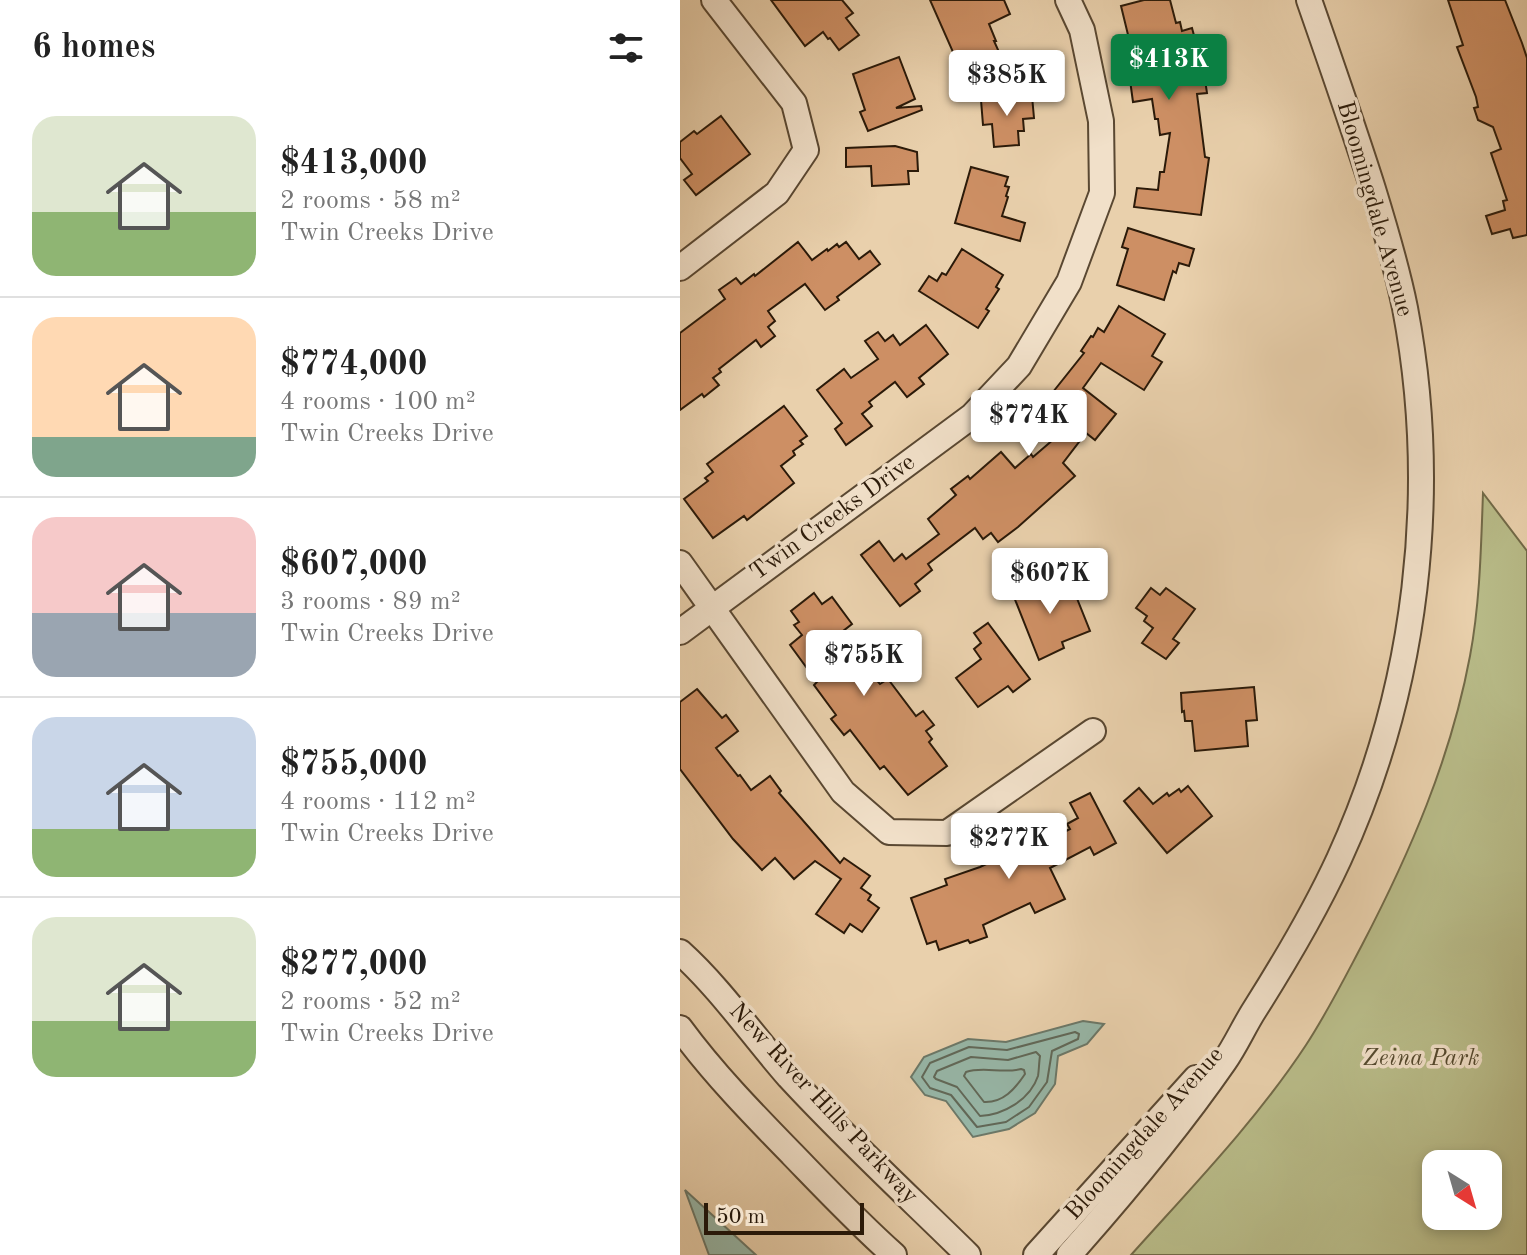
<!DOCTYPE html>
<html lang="en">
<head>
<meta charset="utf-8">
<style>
	body { margin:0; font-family:"Old Standard TT",serif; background:#f2f2f2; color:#222; height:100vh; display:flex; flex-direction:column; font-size:30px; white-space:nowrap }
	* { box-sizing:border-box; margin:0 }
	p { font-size:26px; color:#767676 }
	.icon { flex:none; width:44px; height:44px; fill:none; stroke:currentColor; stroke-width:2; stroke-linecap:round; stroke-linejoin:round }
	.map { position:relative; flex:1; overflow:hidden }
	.details { display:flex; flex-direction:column; background:#fff; width:680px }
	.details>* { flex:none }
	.needle { width:52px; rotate:143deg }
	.buttons { position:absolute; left:742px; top:1150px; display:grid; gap:16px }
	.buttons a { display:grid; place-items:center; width:80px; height:80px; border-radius:16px; background:#fff; box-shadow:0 4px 12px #0003; font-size:40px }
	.scale { position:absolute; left:24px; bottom:20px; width:160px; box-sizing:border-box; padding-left:8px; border:4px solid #2b1a09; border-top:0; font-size:22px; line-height:28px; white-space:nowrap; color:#2b1a09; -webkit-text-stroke:6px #f1e0c9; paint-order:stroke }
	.price { position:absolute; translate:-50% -68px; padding:0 18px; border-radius:8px; background:#fff; color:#222; font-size:26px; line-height:52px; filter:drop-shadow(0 2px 4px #0008) }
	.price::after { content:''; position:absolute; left:50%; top:48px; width:24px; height:18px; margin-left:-12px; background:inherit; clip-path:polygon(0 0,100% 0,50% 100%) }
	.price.selected { background:#0b8043; color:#fff }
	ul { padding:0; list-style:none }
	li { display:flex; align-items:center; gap:24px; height:200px; padding:0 32px }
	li+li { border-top:2px solid #e0e0e0 }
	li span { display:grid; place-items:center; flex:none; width:224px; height:160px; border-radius:24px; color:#555 }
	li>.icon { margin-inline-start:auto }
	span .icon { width:96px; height:96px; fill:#fffc; stroke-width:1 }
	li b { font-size:34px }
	h2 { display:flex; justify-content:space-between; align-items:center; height:96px; padding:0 32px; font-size:34px }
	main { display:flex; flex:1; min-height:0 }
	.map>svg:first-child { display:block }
	.green { fill:#b8bb88; stroke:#726a48; stroke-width:2; fill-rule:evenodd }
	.water { fill:#97b7a8; stroke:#6c7868; stroke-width:2 }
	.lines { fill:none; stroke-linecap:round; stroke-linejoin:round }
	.shore { stroke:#616858; stroke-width:2 }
	.building { fill:#cd8f64; stroke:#2b1a09; stroke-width:2 }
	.minor-casing { stroke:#5a4832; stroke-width:28 }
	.minor { stroke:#f1e0c9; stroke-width:24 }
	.labels { text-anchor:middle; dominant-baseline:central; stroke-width:7; stroke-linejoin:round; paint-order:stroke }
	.street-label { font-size:24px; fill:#2b1a09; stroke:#f1e0c9 }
	.park-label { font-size:24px; font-style:italic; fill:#554a2f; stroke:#f1e0c9 }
</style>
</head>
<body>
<main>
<section class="details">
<h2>6 homes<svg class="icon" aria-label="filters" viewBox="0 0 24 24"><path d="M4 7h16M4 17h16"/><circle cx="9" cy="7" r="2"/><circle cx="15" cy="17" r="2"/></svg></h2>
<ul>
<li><span style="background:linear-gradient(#dfe7d0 60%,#8fb573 0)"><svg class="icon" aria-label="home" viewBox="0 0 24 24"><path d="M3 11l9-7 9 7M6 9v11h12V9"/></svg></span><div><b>$413,000</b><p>2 rooms · 58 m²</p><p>Twin Creeks Drive</p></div></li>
<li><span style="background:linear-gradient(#ffd9b3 75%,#7fa58c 0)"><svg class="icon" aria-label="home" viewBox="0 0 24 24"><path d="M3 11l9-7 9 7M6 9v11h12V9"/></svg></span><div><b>$774,000</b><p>4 rooms · 100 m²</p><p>Twin Creeks Drive</p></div></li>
<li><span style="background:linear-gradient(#f6c9c9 60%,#9aa5b1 0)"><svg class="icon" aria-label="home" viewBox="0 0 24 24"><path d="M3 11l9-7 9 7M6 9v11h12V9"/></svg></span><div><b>$607,000</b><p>3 rooms · 89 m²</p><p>Twin Creeks Drive</p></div></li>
<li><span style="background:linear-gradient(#c9d6e8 70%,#8fb573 0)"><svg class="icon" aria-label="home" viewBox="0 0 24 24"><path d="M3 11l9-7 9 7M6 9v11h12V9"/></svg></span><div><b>$755,000</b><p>4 rooms · 112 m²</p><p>Twin Creeks Drive</p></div></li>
<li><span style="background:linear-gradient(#dfe7d0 65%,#8fb573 0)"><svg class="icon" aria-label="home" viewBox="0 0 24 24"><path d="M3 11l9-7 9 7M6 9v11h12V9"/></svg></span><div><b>$277,000</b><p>2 rooms · 52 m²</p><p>Twin Creeks Drive</p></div></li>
</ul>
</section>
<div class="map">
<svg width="847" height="1255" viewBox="0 0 847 1255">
	<rect width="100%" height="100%" fill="#e9d0ac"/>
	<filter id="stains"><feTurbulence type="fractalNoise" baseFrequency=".0025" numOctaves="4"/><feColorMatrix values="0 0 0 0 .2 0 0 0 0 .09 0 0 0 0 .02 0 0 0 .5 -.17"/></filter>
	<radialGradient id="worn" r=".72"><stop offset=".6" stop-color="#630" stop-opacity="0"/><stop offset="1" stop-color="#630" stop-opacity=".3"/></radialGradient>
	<path class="green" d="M803 493 847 551V1255H451C511 1188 576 1121 626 1045 647 1013 664 979 682 945 730 853 771 758 790 656 800 603 801 547 803 493ZM756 1164H808V1216H756Z"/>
	<g class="water">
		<path d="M403 1021 424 1024 407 1044 378 1056 375 1084 355 1113 329 1129 293 1137 266 1101 245 1095 231 1077 244 1057 288 1039 326 1042Z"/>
		<path d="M5 1190 76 1255H29Z"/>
	</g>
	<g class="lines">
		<g class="shore">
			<path d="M395 1032 399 1034 398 1039 372 1051 367 1082 349 1107 326 1122 297 1127 271 1095 250 1088 242 1077 250 1063 289 1047 327 1050Z"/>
			<path d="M356 1052 360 1056C359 1062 359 1070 358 1076 350 1100 323 1115 300 1116L277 1087 256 1079 254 1077 257 1071 291 1057 328 1060Z"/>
			<path d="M341 1069 344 1070 345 1074C335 1089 323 1103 304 1102L284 1076 286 1072C303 1066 323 1074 341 1069Z"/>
		</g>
	</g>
	<g class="building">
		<path d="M91 0H162L173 13 166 18 179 35 159 50 150 38 148 39 143 32 125 46Z"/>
		<path d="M250 0H324L330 14 309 24 316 41H314L319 52 315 54 319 62 284 77Z"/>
		<path d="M464 0H490L496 23 500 22 502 31 512 28 524 73 527 93 517 94 525 157 529 158 521 215 454 207 457 188 478 190 480 172H484L490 133 480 135 478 119H475L472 99 453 102 450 80 454 79 445 45 450 43 441 6Z"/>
		<path d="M768 0H825L842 43 847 58V235L833 238 830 229 812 234 806 216 825 210 823 201 827 200 811 153 821 149 813 127 798 120 794 108 798 107 796 97 777 47 783 45Z"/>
		<path d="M219 57 235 99 216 108 241 106 242 110 188 131 180 112 185 110 173 74Z"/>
		<path d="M352 96 354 118 343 119 344 131H338L339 145 314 147 312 124 303 125 301 100Z"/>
		<path d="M41 116 70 154 16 195 4 180 12 174 0 158V142L14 131 17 134Z"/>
		<path d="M215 146 237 152 238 171H228L229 184 192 186 191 166 166 167V148Z"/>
		<path d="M291 167 328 177 325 186 329 187 326 196 328 197 322 216 345 223 340 241 275 223Z"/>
		<path d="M448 228 514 249 509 266 499 263 496 273 493 271 484 300 437 285 448 249 442 247Z"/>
		<path d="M118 242 132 260 147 249 148 251 157 244 159 247 166 242 179 259 190 251 200 264 157 297 159 300 145 310 125 284 88 311 95 321 88 327 95 336 81 347 76 340 39 369 41 372 33 378 39 385 24 397 22 394 0 410V333L45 299 39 290 56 278 61 284 74 274 75 276Z"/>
		<path d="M282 249 323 275 316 287 319 289 306 309 309 311 298 328 239 291 249 276 257 281 262 273 266 275Z"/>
		<path d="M439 306 485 334 472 356 482 362 464 390 421 363 403 388 436 414 415 440 406 433 383 463 395 476 338 527 318 542 311 533 303 539 295 528 248 564 252 570 235 584 240 591 220 606 181 555 199 541 214 561 222 554 226 559 259 534 248 519 276 495 271 489 288 476 290 479 321 452 335 468 351 454 353 457 382 432 374 426 383 416 378 412 386 402 373 392 404 353 401 351 411 336 413 337 418 328 424 332Z"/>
		<path d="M246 325 268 354 239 378 244 384 227 397 215 382 189 402 192 406 182 414 192 426 166 445 155 429 162 423 137 390 164 369 171 378 198 359 185 341 198 332 205 341 213 335 220 345Z"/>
		<path d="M104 406 127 436 120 441 123 444 113 451 115 455 101 466 114 483 67 520 64 516 33 538 4 499 28 481 25 478 33 472 27 464Z"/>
		<path d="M362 579 367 590 390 581 410 631 382 642 384 648 359 660 332 592Z"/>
		<path d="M471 588 480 595 486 588 515 609 493 639 499 643 486 659 462 643 473 628 464 621 467 616 456 608Z"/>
		<path d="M134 593 142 604 152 597 172 624 158 635 191 679 194 677 200 684 208 679 236 716 243 711 254 725 246 731 252 739 249 742 267 766 228 795 204 766 200 769 170 730 164 735 151 719 156 715 134 685 137 682 110 645 122 635 114 625 119 622 111 611Z"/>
		<path d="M308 623 350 679 333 692 328 686 298 707 276 678 301 659 294 649 301 643 294 633Z"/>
		<path d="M574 687 577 720 566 721 568 746 515 751 512 721H505L504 711 502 712 501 693Z"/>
		<path d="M17 689 42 718 46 715 58 731 36 748 58 776 60 775 71 790 90 776 101 791 99 793 160 863 164 858 190 876 181 888 191 895 188 900 199 908 182 932 170 924 164 933 136 914 161 879 135 861 114 879 95 858 82 870 53 839 0 769V702Z"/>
		<path d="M508 786 532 816 487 853 444 801 459 788 473 804 487 793 489 796 499 789 501 792Z"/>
		<path d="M410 793 436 843 414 855 410 847 370 868 385 899 355 913 350 903 303 925 307 937 290 943 288 940 259 950 256 941 247 944 231 898 267 885 265 879 300 867 332 852 329 846 353 832 359 845 390 829 387 824 398 818 390 803Z"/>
	</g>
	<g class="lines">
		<g class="minor-casing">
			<g id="minor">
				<path d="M0 268 97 193 126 150 114 103 34 0"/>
				<path d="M0 563 163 792 209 832 267 833 413 731"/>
				<path d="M0 632 292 416 339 366 389 282 422 193 421 121 402 30 388 0"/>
				<path d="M0 952C40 988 73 1036 109 1077 166 1139 228 1196 288 1255"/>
				<path d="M0 1028C33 1073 73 1114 112 1154 145 1188 178 1223 214 1255"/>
				<path d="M356 1255 516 1078"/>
				<path d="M389 1255C444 1193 497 1130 544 1062 556 1045 564 1026 575 1009 606 960 635 911 659 859 737 689 760 492 725 308 717 268 705 228 693 189 673 126 651 63 629 0"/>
			</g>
		</g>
		<use href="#minor" class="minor"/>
	</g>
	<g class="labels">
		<g class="street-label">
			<text transform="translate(694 209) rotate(74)">Bloomingdale Avenue</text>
			<text transform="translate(153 518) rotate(-36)">Twin Creeks Drive</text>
			<text transform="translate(143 1104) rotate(47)">New River Hills Parkway</text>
			<text transform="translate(465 1134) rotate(-48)">Bloomingdale Avenue</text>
		</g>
		<g class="park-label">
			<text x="741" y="1059">Zeina Park</text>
		</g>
	</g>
	<rect width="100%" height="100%" filter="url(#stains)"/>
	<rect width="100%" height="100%" fill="url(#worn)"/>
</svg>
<div class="buttons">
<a><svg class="needle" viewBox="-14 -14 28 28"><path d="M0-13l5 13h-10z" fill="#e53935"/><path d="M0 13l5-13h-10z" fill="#767676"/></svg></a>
</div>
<div class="scale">50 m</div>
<b class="price selected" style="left:489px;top:102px">$413K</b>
<b class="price" style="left:327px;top:118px">$385K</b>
<b class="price" style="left:349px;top:458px">$774K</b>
<b class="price" style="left:370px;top:616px">$607K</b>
<b class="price" style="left:184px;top:698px">$755K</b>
<b class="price" style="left:329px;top:881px">$277K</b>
</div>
</main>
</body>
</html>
